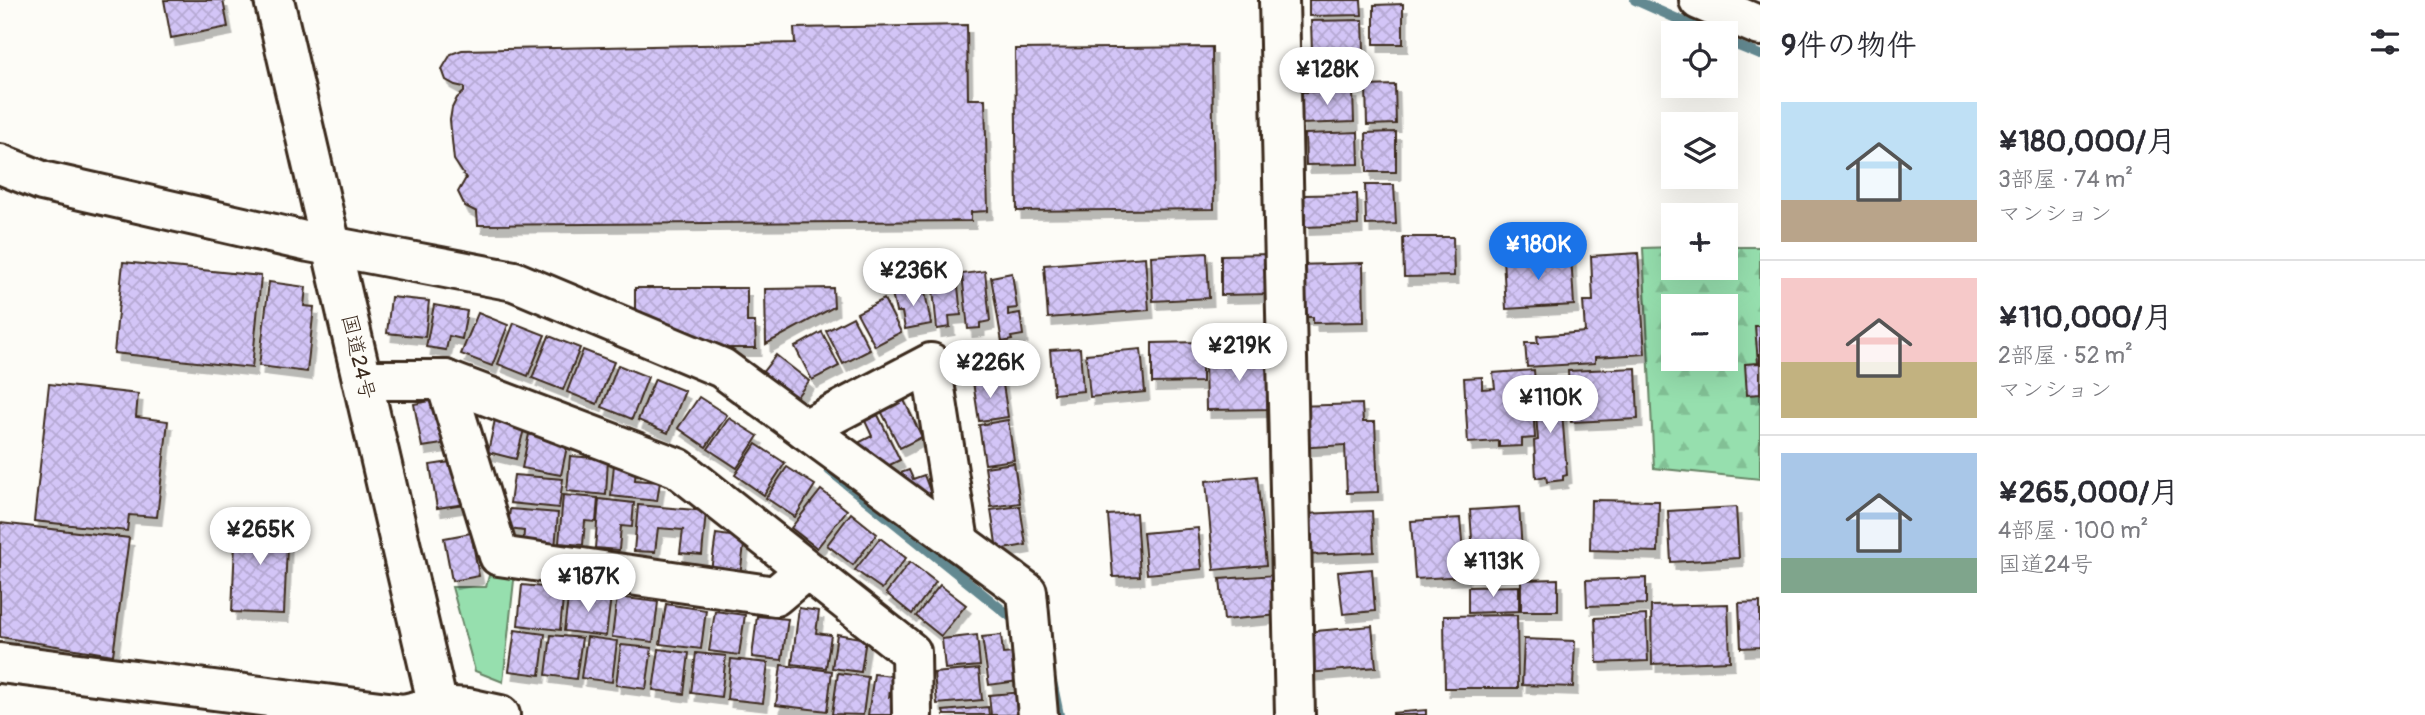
<!DOCTYPE html>
<html lang="ja">
<head>
<meta charset="utf-8">
<style>
	body { margin:0; font-family:Pangolin,"Klee One",sans-serif; background:#f2f2f3; color:#2b2b33; height:100vh; display:flex; flex-direction:column; font-size:26px; white-space:nowrap }
	* { box-sizing:border-box; margin:0 }
	p { font-size:23px; color:#7c7c81 }
	.icon { flex:none; width:38px; height:38px; fill:none; stroke:currentColor; stroke-width:2; stroke-linecap:round; stroke-linejoin:round }
	.map { position:relative; flex:1; overflow:hidden }
	.details { display:flex; flex-direction:column; background:#fff; width:665px }
	.details>* { flex:none }
	.tools { position:absolute; left:1661px; top:21px; display:grid; gap:14px }
	.tools a { display:grid; place-items:center; width:77px; height:77px; border-radius:0px; background:#fff; box-shadow:0 7px 28px #0002; font-size:35px }
	.price { position:absolute; translate:-50% -60px; padding:0 16px; border-radius:24px; background:#fff; color:#222; font-size:23px; line-height:46px; filter:drop-shadow(0 2px 4px #0008) }
	.price::after { content:''; position:absolute; left:50%; top:42px; width:21px; height:16px; margin-left:-10px; background:inherit; clip-path:polygon(0 0,100% 0,50% 100%) }
	.price.selected { background:#1a73e8; color:#fff }
	ul { padding:0; list-style:none }
	li { display:flex; align-items:center; gap:21px; height:175px; padding:0 21px }
	li+li { border-top:2px solid #e1e1e2 }
	li span { display:grid; place-items:center; flex:none; width:196px; height:140px; border-radius:0px; color:#555 }
	li>.icon { margin-inline-start:auto }
	span .icon { width:84px; height:84px; fill:#fffc; stroke-width:1 }
	li b { font-size:30px }
	h2 { display:flex; justify-content:space-between; align-items:center; height:84px; padding:0 21px; font-size:30px }
	main { display:flex; flex:1; min-height:0 }
	.map>svg:first-child { display:block }
	.forest { fill:url(#forest-firs); stroke:#688466; stroke-width:2; fill-rule:evenodd }
	.park { fill:#96dfae; stroke:#688466; stroke-width:2 }
	.lines { fill:none; stroke-linecap:round; stroke-linejoin:round }
	.stream { stroke:#638991; stroke-width:10 }
	.building { fill:url(#building-cross-hatch); stroke:#3b2a1e; stroke-width:2; filter:url(#shadow) }
	.minor-casing { stroke:#3b2a1e; stroke-width:44 }
	.highway-casing { stroke:#3b2a1e; stroke-width:44 }
	.minor { stroke:#fdfcf7; stroke-width:38 }
	.highway { stroke:#fdfcf7; stroke-width:38 }
	.labels { text-anchor:middle; dominant-baseline:central; stroke-width:5; stroke-linejoin:round; paint-order:stroke }
	.street-label { font-size:21px; fill:#3b2a1e; stroke:#fdfcf7 }
</style>
</head>
<body>
<main>
<div class="map">
<svg width="1760" height="715" viewBox="0 0 1760 715">
	<defs>
		<pattern id="forest-firs" width="22" height="20" patternUnits="userSpaceOnUse" patternTransform="scale(1.75)"><rect width="22" height="20" fill="#96dfae"/><path d="M5 1l3.5 6h-7zM16 11l3.5 6h-7z" fill="#82c095"/></pattern>
		<pattern id="building-cross-hatch" width="8" height="8" patternUnits="userSpaceOnUse" patternTransform="scale(1.75)"><rect width="8" height="8" fill="#d3c5f7"/><path d="M0 0l8 8M0 8l8-8" fill="none" stroke="#b6a9d3"/></pattern>
		<filter id="shadow"><feDropShadow dx="4.5" dy="8" stdDeviation="0" flood-color="#0004"/></filter>
	</defs>
	<rect width="100%" height="100%" fill="#fdfcf7"/>
	<filter id="ink" filterUnits="userSpaceOnUse"><feTurbulence type="fractalNoise" baseFrequency=".0143" numOctaves="2"/><feDisplacementMap in="SourceGraphic" scale="14" xChannelSelector="R" yChannelSelector="G"/><feConvolveMatrix kernelMatrix="1 2 1 2 8 2 1 2 1" color-interpolation-filters="sRGB"/></filter>
	<g filter="url(#ink)">
		<path class="forest" d="M1673 247V268H1726V247H1760V479L1654 468 1643 248ZM1673 306H1726V359H1673Z"/>
		<path class="park" d="M491 568 515 571 503 682 475 671 452 587H486Z"/>
		<g class="lines">
			<g class="stream">
				<path d="M1635 0 1709 33"/>
				<path d="M1726 41 1760 55"/>
				<path d="M829 470 1011 617"/>
				<path d="M1052 681 1059 715"/>
			</g>
		</g>
		<g class="building">
			<path d="M164 0H223L228 27 171 38Z"/>
			<path d="M1309 0H1361L1362 15 1309 16Z"/>
			<path d="M1403 4V44H1374V5Z"/>
			<path d="M1363 20 1364 51 1312 52 1311 21Z"/>
			<path d="M967 25 968 99H985L988 211 971 212V221L478 225 477 212 465 206 458 192 466 178 454 160 450 120 452 108 457 98 464 92V87L455 85 446 80 442 69 451 54 462 50 795 43 794 28Z"/>
			<path d="M1212 47 1214 209 1017 211 1015 49Z"/>
			<path d="M1395 85 1396 124 1367 125 1366 86Z"/>
			<path d="M1353 91 1354 122 1301 124V92Z"/>
			<path d="M1358 132 1359 164 1306 165 1305 134Z"/>
			<path d="M1396 132V172H1367L1366 133Z"/>
			<path d="M1365 185H1394L1396 224 1366 225Z"/>
			<path d="M1357 194 1358 225 1305 227 1304 195Z"/>
			<path d="M1403 237H1453L1454 276 1404 277Z"/>
			<path d="M1207 253 1209 298 1153 301 1151 256Z"/>
			<path d="M1638 253 1645 354 1595 357V363L1527 367 1525 343H1538L1537 336 1585 332 1583 301H1593L1591 256Z"/>
			<path d="M1271 254V294L1221 295V255Z"/>
			<path d="M1571 255 1574 305 1506 309 1503 258Z"/>
			<path d="M1145 257 1149 310 1048 318 1044 265Z"/>
			<path d="M123 262 261 276 252 368 114 353Z"/>
			<path d="M1363 263 1364 322 1313 323V317H1297L1296 265Z"/>
			<path d="M985 271 990 321 980 323V328L968 329 962 274Z"/>
			<path d="M1012 273 1017 308 1008 309V315L1020 313 1023 335 1011 337 1012 340 1002 342 991 277Z"/>
			<path d="M957 277 961 315 949 316 950 327 937 329 932 279Z"/>
			<path d="M269 282 306 287 304 306 314 307 307 372 259 366Z"/>
			<path d="M924 287 931 324 905 329 902 312H896L892 294Z"/>
			<path d="M635 288H747V322H755L756 348H716L635 311Z"/>
			<path d="M833 288 834 307 766 344 765 289Z"/>
			<path d="M391 297 429 301 425 337 387 333Z"/>
			<path d="M884 299 901 332 875 346 857 313Z"/>
			<path d="M434 305 467 311 462 339 449 336 446 350 426 347Z"/>
			<path d="M478 313 508 325 492 366 461 354Z"/>
			<path d="M853 317 870 350 843 364 826 331Z"/>
			<path d="M514 323 545 335 528 376 498 364Z"/>
			<path d="M1755 326H1760V394L1747 395 1745 364 1758 363Z"/>
			<path d="M822 332 839 366 812 380 795 347Z"/>
			<path d="M549 336 580 348 563 390 532 378Z"/>
			<path d="M1202 342V382L1152 383V343Z"/>
			<path d="M1080 348 1083 391 1054 394 1050 350Z"/>
			<path d="M1141 349 1145 392 1090 397 1086 354Z"/>
			<path d="M583 350 614 362 597 404 567 392Z"/>
			<path d="M776 355 809 381 791 404 758 378Z"/>
			<path d="M1272 357V409L1206 410 1205 358Z"/>
			<path d="M618 365 648 377 632 419 602 407Z"/>
			<path d="M1636 368 1638 419 1571 422 1568 371Z"/>
			<path d="M1534 370 1535 383 1525 384 1526 408 1533 407 1535 438 1522 439V446L1499 447V441L1468 443 1464 378 1482 377V389L1495 388 1493 373Z"/>
			<path d="M1002 378 1008 417 979 421 973 382Z"/>
			<path d="M655 379 685 391 668 433 638 420Z"/>
			<path d="M49 384 138 394 136 417 168 421 157 517 129 515 127 531 34 521Z"/>
			<path d="M1560 387 1567 475 1563 476V480L1547 482 1546 476 1536 478 1534 441 1538 440 1534 389Z"/>
			<path d="M900 392 922 437 900 448 877 403Z"/>
			<path d="M699 397 727 415 706 447 678 428Z"/>
			<path d="M441 399 449 443 422 447 414 404Z"/>
			<path d="M1362 404 1363 422H1375L1378 492 1347 493 1345 445 1297 448 1295 406Z"/>
			<path d="M496 415 526 422 516 459 488 452Z"/>
			<path d="M878 415 900 460 877 471 852 446 872 436 865 421Z"/>
			<path d="M729 418 758 436 737 468 708 449Z"/>
			<path d="M1008 420 1014 460 985 464 979 425Z"/>
			<path d="M529 434 568 442 561 475 522 468Z"/>
			<path d="M756 444 785 463 764 495 735 475Z"/>
			<path d="M570 456 608 459 606 495 567 491Z"/>
			<path d="M457 461 465 504 437 508 430 465Z"/>
			<path d="M1014 463 1020 503 991 507 985 467Z"/>
			<path d="M614 464 636 466 635 480 660 482 657 501 611 496Z"/>
			<path d="M787 467 815 485 795 517 766 498Z"/>
			<path d="M909 470 913 479 924 475 936 507 889 477Z"/>
			<path d="M514 475 563 479 559 508 510 503Z"/>
			<path d="M1257 476 1266 565 1214 570 1206 481Z"/>
			<path d="M821 490 847 510 817 548 791 528Z"/>
			<path d="M563 495 598 498 596 522 585 521 583 545 559 543Z"/>
			<path d="M599 499 634 503 632 527 621 526 619 550 595 548Z"/>
			<path d="M1591 500 1659 501 1658 552 1590 550Z"/>
			<path d="M638 505 706 511 702 555 680 553 683 530 658 528 655 552 634 551Z"/>
			<path d="M1020 506 1026 545 997 550 991 510Z"/>
			<path d="M1519 507 1523 565 1474 569 1470 510Z"/>
			<path d="M1736 507 1739 558 1671 562 1668 511Z"/>
			<path d="M510 509 558 513 555 549 523 546 524 531 508 529Z"/>
			<path d="M1372 511 1374 552 1306 555 1304 514Z"/>
			<path d="M851 513 877 534 853 565 827 545Z"/>
			<path d="M1136 513 1140 576 1113 577 1108 515Z"/>
			<path d="M1460 518 1465 576 1415 579 1411 521Z"/>
			<path d="M236 520 288 523 284 614 232 612Z"/>
			<path d="M0 523 129 538 113 655 0 637Z"/>
			<path d="M1198 528 1202 569 1147 574 1143 533Z"/>
			<path d="M471 533 479 576 452 581 444 538Z"/>
			<path d="M716 534 745 538 740 575 711 571Z"/>
			<path d="M880 538 906 558 882 589 855 570Z"/>
			<path d="M910 562 936 582 912 614 886 593Z"/>
			<path d="M1372 569 1375 611 1343 614 1338 572Z"/>
			<path d="M1275 575 1279 615 1224 620 1220 579Z"/>
			<path d="M1646 578V604L1587 606 1586 580Z"/>
			<path d="M1558 579V611H1521V580Z"/>
			<path d="M522 585 564 589 560 630 518 625Z"/>
			<path d="M940 585 966 605 941 636 916 616Z"/>
			<path d="M1519 586V611L1468 613V587Z"/>
			<path d="M569 591 611 596 606 636 564 631Z"/>
			<path d="M617 597 658 602 653 642 612 637Z"/>
			<path d="M1760 602V647L1741 648 1739 603Z"/>
			<path d="M666 604 706 610 701 649 660 644Z"/>
			<path d="M1728 604 1730 661 1652 664 1651 606Z"/>
			<path d="M799 608 819 611 816 633 831 635 826 668 792 664Z"/>
			<path d="M715 611 745 615 739 655 709 651Z"/>
			<path d="M1517 615 1518 688H1445L1444 616Z"/>
			<path d="M1646 615 1648 661 1597 663 1595 618Z"/>
			<path d="M757 616 788 619 782 660 752 657Z"/>
			<path d="M1372 626 1376 667 1308 673 1305 632Z"/>
			<path d="M515 630 545 634 540 675 509 671Z"/>
			<path d="M837 634 866 639 861 672 832 668Z"/>
			<path d="M551 635 582 638 576 679 546 675Z"/>
			<path d="M977 635 980 666 945 669 942 639Z"/>
			<path d="M1001 635 1003 654 1015 653 1019 681 989 685 982 637Z"/>
			<path d="M587 637 617 641 612 682 581 678Z"/>
			<path d="M1524 639 1575 641 1573 687 1522 685Z"/>
			<path d="M621 645 652 648 646 689 616 685Z"/>
			<path d="M659 649 689 653 684 694 653 690Z"/>
			<path d="M696 653 726 656 721 697 691 693Z"/>
			<path d="M731 659 768 663 763 703 727 699Z"/>
			<path d="M781 665 832 671 827 711 776 705Z"/>
			<path d="M979 669 982 700 937 704 934 673Z"/>
			<path d="M838 673 868 677 863 715 832 714Z"/>
			<path d="M874 674 892 676 889 697 901 698 898 715H868Z"/>
			<path d="M1023 692 1025 715H991L989 695Z"/>
			<path d="M988 707 989 715H944L943 711Z"/>
			<path d="M1426 710V715H1393V713Z"/>
		</g>
		<g class="lines">
			<g class="minor-casing">
				<g id="minor">
					<path d="M1279 0 1295 715"/>
					<path d="M1699 0 1760 26"/>
					<path d="M0 164 42 181 309 242 514 281 722 368 1027 592 1038 715"/>
					<path d="M363 380H445L678 468 911 652 912 715"/>
					<path d="M445 380 499 556 775 596 806 570"/>
					<path d="M805 429 931 363 959 542"/>
					<path d="M0 663 404 714 438 706 468 708 500 715"/>
				</g>
			</g>
			<g class="highway-casing">
				<path id="highway" d="M274 0 440 715"/>
			</g>
			<use href="#minor" class="minor"/>
			<use href="#highway" class="highway"/>
		</g>
	</g>
	<g class="labels">
		<g class="street-label">
			<text transform="translate(358 357) rotate(77)">国道24号</text>
		</g>
	</g>
</svg>
<div class="tools">
<a><svg class="icon" aria-label="locate" viewBox="0 0 24 24"><circle cx="12" cy="12" r="6"/><path d="M12 2v4M12 18v4M2 12h4M18 12h4"/></svg></a>
<a><svg class="icon" aria-label="layers" viewBox="0 0 24 24"><path d="M12 4l9 5-9 5-9-5zM3 14l9 5 9-5"/></svg></a>
<a>+</a>
<a>−</a>
</div>
<b class="price" style="left:1327px;top:107px">¥128K</b>
<b class="price selected" style="left:1538px;top:282px">¥180K</b>
<b class="price" style="left:913px;top:308px">¥236K</b>
<b class="price" style="left:1239px;top:383px">¥219K</b>
<b class="price" style="left:990px;top:400px">¥226K</b>
<b class="price" style="left:1550px;top:435px">¥110K</b>
<b class="price" style="left:260px;top:567px">¥265K</b>
<b class="price" style="left:1493px;top:599px">¥113K</b>
<b class="price" style="left:588px;top:614px">¥187K</b>
</div>
<section class="details">
<h2>9件の物件<svg class="icon" aria-label="filters" viewBox="0 0 24 24"><path d="M4 7h16M4 17h16"/><circle cx="9" cy="7" r="2"/><circle cx="15" cy="17" r="2"/></svg></h2>
<ul>
<li><span style="background:linear-gradient(#bfe0f5 70%,#b9a48a 0)"><svg class="icon" aria-label="home" viewBox="0 0 24 24"><path d="M3 11l9-7 9 7M6 9v11h12V9"/></svg></span><div><b>¥180,000/月</b><p>3部屋 · 74 m²</p><p>マンション</p></div></li>
<li><span style="background:linear-gradient(#f6c9c9 60%,#c2b280 0)"><svg class="icon" aria-label="home" viewBox="0 0 24 24"><path d="M3 11l9-7 9 7M6 9v11h12V9"/></svg></span><div><b>¥110,000/月</b><p>2部屋 · 52 m²</p><p>マンション</p></div></li>
<li><span style="background:linear-gradient(#a9c7e8 75%,#7fa58c 0)"><svg class="icon" aria-label="home" viewBox="0 0 24 24"><path d="M3 11l9-7 9 7M6 9v11h12V9"/></svg></span><div><b>¥265,000/月</b><p>4部屋 · 100 m²</p><p>国道24号</p></div></li>
</ul>
</section>
</main>
</body>
</html>
